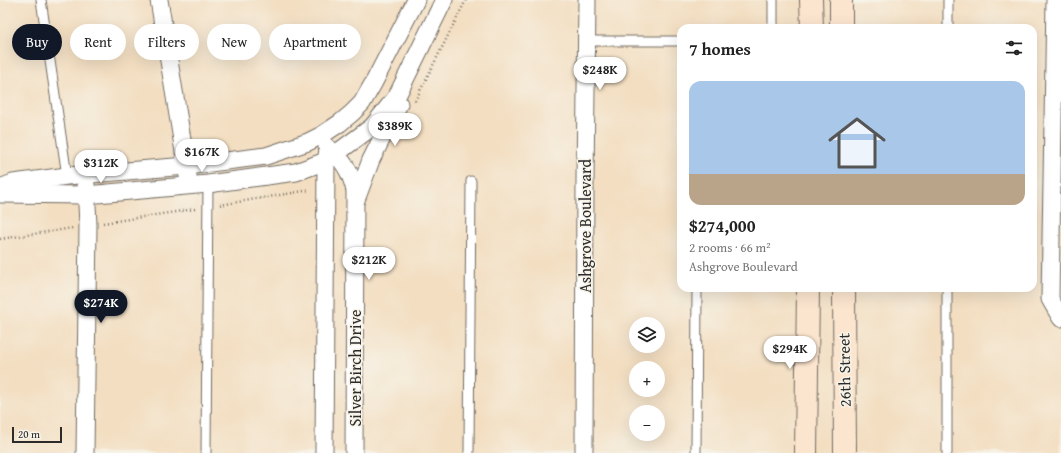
<!DOCTYPE html>
<html lang="en">
<head>
<meta charset="utf-8">
<style>
	body { margin:0; font-family:"Gentium Book Plus",serif; background:#f6f6f6; color:#222; height:100vh; display:flex; flex-direction:column; font-size:15px; white-space:nowrap }
	* { box-sizing:border-box; margin:0 }
	p { font-size:13px; color:#767676 }
	.icon { flex:none; width:22px; height:22px; fill:none; stroke:currentColor; stroke-width:2; stroke-linecap:round; stroke-linejoin:round }
	.map { position:relative; flex:1; overflow:hidden }
	.side { position:absolute; left:677px; top:24px; width:360px; height:268px; display:flex; flex-direction:column; background:#fff; border-radius:12px; box-shadow:0 4px 16px #0002 }
	.side>* { flex:none }
	.top-card { position:absolute; left:12px; top:24px; width:380px; height:36px; display:flex; gap:8px }
	.buttons { position:absolute; left:629px; top:317px; display:grid; gap:8px }
	.buttons a { display:grid; place-items:center; width:36px; height:36px; border-radius:50%; background:#fff; box-shadow:0 4px 16px #0002; font-size:20px }
	.scale { position:absolute; left:12px; bottom:10px; width:50px; box-sizing:border-box; padding-left:4px; border:2px solid #2b2b2b; border-top:0; font-size:11px; line-height:14px; white-space:nowrap; color:#2b2b2b; -webkit-text-stroke:3px #f7f3e8; paint-order:stroke }
	.price { position:absolute; translate:-50% -34px; padding:0 9px; border-radius:14px; background:#fff; color:#222; font-size:13px; line-height:26px; filter:drop-shadow(0 1px 2px #0008) }
	.price::after { content:''; position:absolute; left:50%; top:24px; width:12px; height:9px; margin-left:-6px; background:inherit; clip-path:polygon(0 0,100% 0,50% 100%) }
	.price.selected { background:#111827; color:#fff }
	ul { padding:0; list-style:none }
	li { display:grid; align-content:center; gap:8px; height:212px; padding:0 12px }
	li span { display:grid; place-items:center; height:124px; border-radius:12px; color:#555 }
	li>.icon { margin-inline-start:auto }
	span .icon { width:72px; height:72px; fill:#fffc; stroke-width:1 }
	li b { font-size:17px }
	h2 { display:flex; justify-content:space-between; align-items:center; height:48px; padding:0 12px; font-size:17px }
	.pill { padding:0 14px; border-radius:18px; background:#fff; box-shadow:0 4px 16px #0002; font-size:14px; line-height:36px }
	.pill.selected { background:#111827; color:#fff }
	.map>svg:first-child { display:block }
	.lines { fill:none; stroke-linecap:round; stroke-linejoin:round }
	.lane-casing { stroke:#716a60; stroke-width:11 }
	.street-casing { stroke:#716a60; stroke-width:19 }
	.secondary-casing { stroke:#716a60; stroke-width:24 }
	.path { stroke:#716a60; stroke-width:2.5; stroke-dasharray:1 3; stroke-linecap:butt }
	.lane { stroke:#fff; stroke-width:9 }
	.street { stroke:#fff; stroke-width:17 }
	.secondary { stroke:#fce5cf; stroke-width:22 }
	.labels { text-anchor:middle; dominant-baseline:central; stroke-width:3; stroke-linejoin:round; paint-order:stroke }
	.street-label { font-size:16px; fill:#2b2b2b; stroke:#f7f3e8 }
</style>
</head>
<body>
<div class="map">
<svg width="1061" height="453" viewBox="0 0 1061 453">
	<rect width="100%" height="100%" fill="#f7f3e8"/>
	<filter id="ink" filterUnits="userSpaceOnUse"><feTurbulence type="fractalNoise" baseFrequency=".025" numOctaves="2"/><feDisplacementMap in="SourceGraphic" scale="8" xChannelSelector="R" yChannelSelector="G"/><feConvolveMatrix kernelMatrix="1 2 1 2 8 2 1 2 1" color-interpolation-filters="sRGB"/></filter>
	<filter id="wash" filterUnits="userSpaceOnUse"><feTurbulence type="fractalNoise" baseFrequency=".012" numOctaves="4" result="noise"/><feDisplacementMap in="SourceGraphic" scale="16" xChannelSelector="R" yChannelSelector="G"/><feGaussianBlur stdDeviation="0.9" result="paint"/><feColorMatrix in="noise" values="0 0 0 0 0 0 0 0 0 0 0 0 0 0 0 0 0 1.4 0 .05"/><feComposite in="paint" operator="in"/></filter>
	<g filter="url(#wash)">
		<rect width="100%" height="100%" fill="#f3dec1"/>
	</g>
	<g filter="url(#ink)">
		<g class="lines">
			<g class="lane-casing">
				<g id="lane">
					<path d="M41 0 67 176"/>
					<path d="M773 0V28"/>
					<path d="M948 28V0"/>
					<path d="M586 41H681"/>
					<path d="M206 453 208 184"/>
					<path d="M469 453 471 181"/>
					<path d="M696 453 697 288"/>
					<path d="M947 453V288"/>
				</g>
			</g>
			<g class="street-casing">
				<g id="street">
					<path d="M159 0 188 176"/>
					<path d="M1055 0 1050 299 1061 318"/>
					<path d="M327 147C343 159 351 172 355 191L354 453"/>
					<path d="M0 188 13 183 67 176 186 166 266 156 308 142 322 135 340 123 352 113 362 103 374 82 416 0"/>
					<path d="M0 194 86 195 208 184 296 172 326 161 372 127 397 96 444 0"/>
					<path d="M356 200 371 160 399 104"/>
					<path d="M85 453 88 225 86 184"/>
					<path d="M324 453 326 161 328 150"/>
					<path d="M584 453 585 181 587 0"/>
				</g>
			</g>
			<g class="secondary-casing">
				<g id="secondary">
					<path d="M811 0 812 28"/>
					<path d="M841 0V28"/>
					<path d="M844 288 845 453"/>
					<path d="M806 453 808 288"/>
				</g>
			</g>
			<g class="path">
				<path d="M415 101 466 0"/>
				<path d="M220 205 310 190"/>
				<path d="M103 223 195 209"/>
				<path d="M0 239 73 228"/>
			</g>
			<use href="#lane" class="lane"/>
			<use href="#street" class="street"/>
			<use href="#secondary" class="secondary"/>
		</g>
	</g>
	<g class="labels">
		<g class="street-label">
			<text transform="translate(585 226) rotate(-90)">Ashgrove Boulevard</text>
			<text transform="translate(355 368) rotate(-90)">Silver Birch Drive</text>
			<text transform="translate(844 370) rotate(-91)">26th Street</text>
		</g>
	</g>
</svg>
<div class="buttons">
<a><svg class="icon" aria-label="layers" viewBox="0 0 24 24"><path d="M12 4l9 5-9 5-9-5zM3 14l9 5 9-5"/></svg></a>
<a>+</a>
<a>−</a>
</div>
<div class="scale">20 m</div>
<b class="price" style="left:600px;top:91px">$248K</b>
<b class="price" style="left:395px;top:147px">$389K</b>
<b class="price" style="left:202px;top:173px">$167K</b>
<b class="price" style="left:101px;top:184px">$312K</b>
<b class="price" style="left:369px;top:281px">$212K</b>
<b class="price selected" style="left:101px;top:324px">$274K</b>
<b class="price" style="left:790px;top:370px">$294K</b>
<div class="top-card">
<a class="pill selected">Buy</a>
<a class="pill">Rent</a>
<a class="pill">Filters</a>
<a class="pill">New</a>
<a class="pill">Apartment</a>
</div>
<section class="side">
<h2>7 homes<svg class="icon" aria-label="filters" viewBox="0 0 24 24"><path d="M4 7h16M4 17h16"/><circle cx="9" cy="7" r="2"/><circle cx="15" cy="17" r="2"/></svg></h2>
<ul>
<li><span style="background:linear-gradient(#a9c7e8 75%,#b9a48a 0)"><svg class="icon" aria-label="home" viewBox="0 0 24 24"><path d="M3 11l9-7 9 7M6 9v11h12V9"/></svg></span><div><b>$274,000</b><p>2 rooms · 66 m²</p><p>Ashgrove Boulevard</p></div></li>
</ul>
</section>
</div>
</body>
</html>
